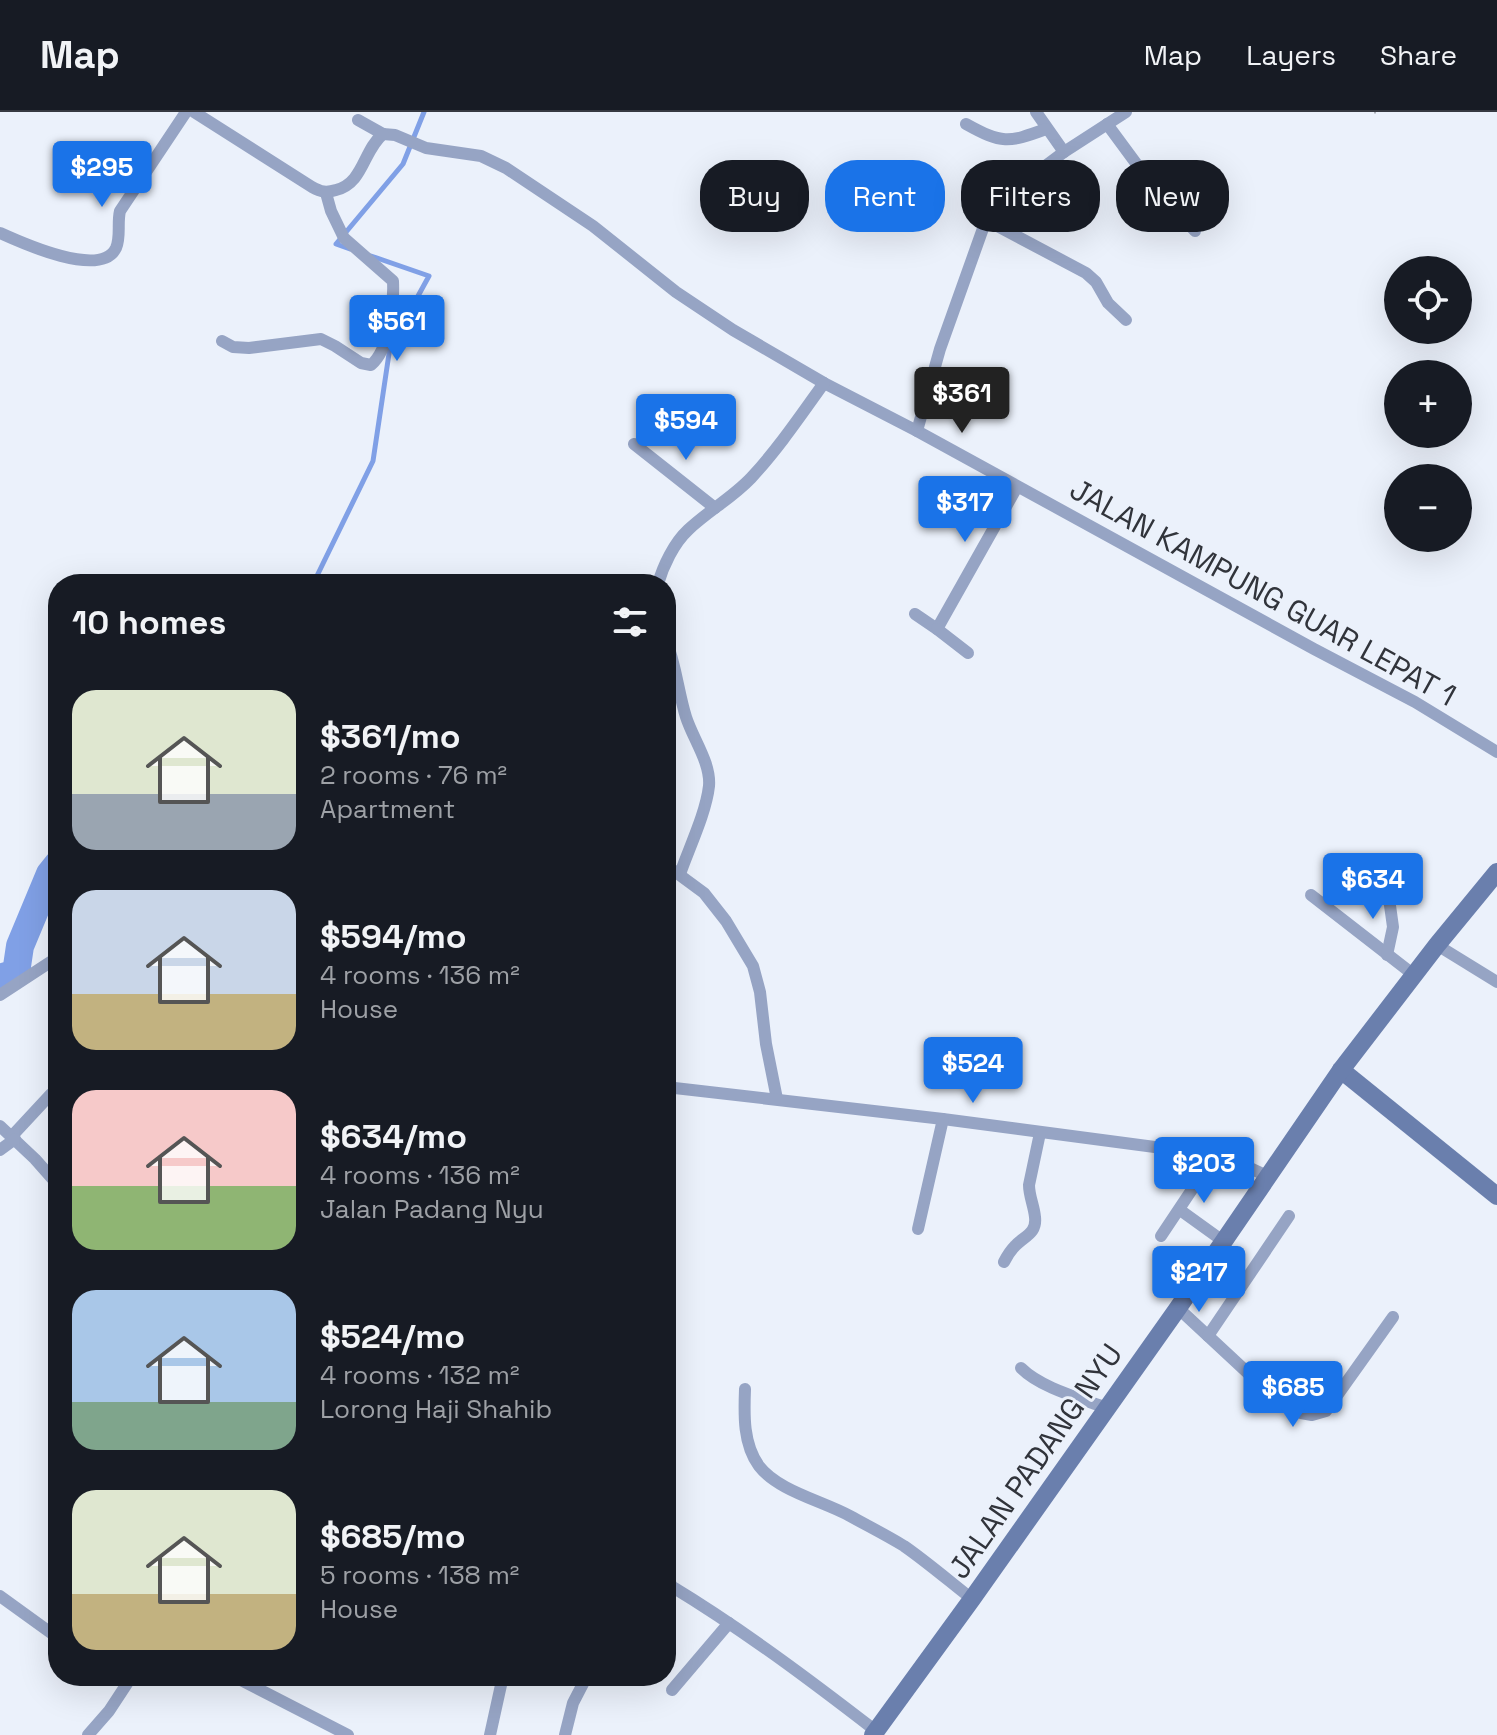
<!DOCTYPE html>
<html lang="en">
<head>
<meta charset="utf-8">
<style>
	body { margin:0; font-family:"Space Grotesk",sans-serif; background:#20242c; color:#f1f3f6; height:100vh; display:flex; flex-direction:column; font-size:30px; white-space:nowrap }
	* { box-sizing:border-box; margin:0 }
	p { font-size:26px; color:#9ea1a6 }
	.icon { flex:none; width:44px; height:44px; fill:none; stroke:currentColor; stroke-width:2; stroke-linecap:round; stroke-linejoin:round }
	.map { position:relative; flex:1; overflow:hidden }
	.details { position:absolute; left:48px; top:462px; width:628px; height:1112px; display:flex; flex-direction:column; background:#171b24; border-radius:32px; box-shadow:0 8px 32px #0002 }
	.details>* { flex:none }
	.banner { position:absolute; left:700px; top:48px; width:676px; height:72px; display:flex; gap:16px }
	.fabs { position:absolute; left:1384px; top:144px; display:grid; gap:16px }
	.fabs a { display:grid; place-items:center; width:88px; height:88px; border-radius:50%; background:#171b24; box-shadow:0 8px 32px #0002; font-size:40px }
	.price { position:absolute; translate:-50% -68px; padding:0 18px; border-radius:8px; background:#1a73e8; color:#fff; font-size:26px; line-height:52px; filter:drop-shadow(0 2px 4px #0008) }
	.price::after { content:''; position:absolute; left:50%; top:48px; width:24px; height:18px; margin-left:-12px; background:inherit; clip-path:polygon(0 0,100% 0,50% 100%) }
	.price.on { background:#222; color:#fff }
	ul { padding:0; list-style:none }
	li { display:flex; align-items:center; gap:24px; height:200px; padding:0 24px }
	li span { display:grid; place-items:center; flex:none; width:224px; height:160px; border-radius:24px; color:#555 }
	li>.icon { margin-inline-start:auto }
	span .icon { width:96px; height:96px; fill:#fffc; stroke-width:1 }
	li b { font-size:34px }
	h2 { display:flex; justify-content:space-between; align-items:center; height:96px; padding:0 24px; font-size:34px }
	.pill { padding:0 28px; border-radius:32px; background:#171b24; box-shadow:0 8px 32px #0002; font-size:28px; line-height:72px }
	.pill.on { background:#1a73e8; color:#fff }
	header { display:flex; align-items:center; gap:48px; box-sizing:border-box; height:112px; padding:0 40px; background:#171b24; border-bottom:2px solid #363941 }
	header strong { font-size:38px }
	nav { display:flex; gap:44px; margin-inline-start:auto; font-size:28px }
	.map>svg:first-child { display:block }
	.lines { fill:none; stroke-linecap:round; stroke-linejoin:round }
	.stream { stroke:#80a0e6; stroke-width:5 }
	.river { stroke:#80a0e6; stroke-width:28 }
	.path { stroke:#a9aeb7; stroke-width:3; stroke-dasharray:2 6; stroke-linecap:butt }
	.street { stroke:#96a4c4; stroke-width:12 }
	.secondary { stroke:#6a7fad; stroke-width:18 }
	.labels { text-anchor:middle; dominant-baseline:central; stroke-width:6; stroke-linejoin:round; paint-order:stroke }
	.street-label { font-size:30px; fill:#31343b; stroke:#ebf1fb }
</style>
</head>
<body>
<header>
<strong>Map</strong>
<nav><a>Map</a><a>Layers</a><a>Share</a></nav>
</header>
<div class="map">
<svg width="1497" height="1623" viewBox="0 0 1497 1623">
	<rect width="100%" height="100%" fill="#ebf1fb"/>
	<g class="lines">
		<g class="stream">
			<path d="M350 137 336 132 403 52 424 0"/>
			<path d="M313 472 373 349 390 235 429 164 371 144"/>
		</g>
		<path class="river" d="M0 866 16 861 20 834 50 762 58 752"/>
		<path class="path" d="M1374 0H1381"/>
		<g class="street">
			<path d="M194 0 312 75C321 80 326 81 336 78 364 71 363 38 383 22L395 23 426 36 481 44 506 56 593 114 676 180 733 218 824 271 917 319 1314 537 1415 590 1497 640"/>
			<path d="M1036 0 1064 40"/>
			<path d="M358 8 383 22"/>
			<path d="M966 12C1002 32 1008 31 1046 17"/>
			<path d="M1107 12 1152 73 1195 119"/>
			<path d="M986 108 1086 161 1096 170 1108 191 1126 208"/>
			<path d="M0 121C22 131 101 167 116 136 121 125 117 111 120 99L186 0"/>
			<path d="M222 229 233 235 249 236 321 227 335 234 361 251 371 253C390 237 394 192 393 169L344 126 331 99 326 81"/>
			<path d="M917 319 940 237 986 108 1000 88 1064 40 1126 0"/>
			<path d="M634 332 715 396"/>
			<path d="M658 472C663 454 674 431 688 418 708 399 732 386 751 366 778 337 801 303 824 271"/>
			<path d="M915 502 937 517 1017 375"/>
			<path d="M937 517 968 541"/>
			<path d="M666 528C676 553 678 579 686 605 693 627 711 651 709 674 706 701 689 736 680 762"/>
			<path d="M666 753 704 781 726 809 753 854 760 880 766 932 777 987"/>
			<path d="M1311 783 1414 863"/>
			<path d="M1437 833 1497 870"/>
			<path d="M1387 843 1393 815 1387 772 1397 754"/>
			<path d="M0 883 58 845"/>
			<path d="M666 975 943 1007 1200 1041 1237 1050 1267 1064"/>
			<path d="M0 1014 35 1047 58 1073"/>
			<path d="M12 1024 51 982"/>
			<path d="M0 1038 15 1027"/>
			<path d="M1180 1098 1223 1129"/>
			<path d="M918 1117 943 1007"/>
			<path d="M1161 1124 1193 1076 1200 1041"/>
			<path d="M1004 1150C1007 1144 1010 1139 1015 1134 1024 1124 1037 1122 1035 1105 1034 1094 1029 1084 1029 1073L1040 1021"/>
			<path d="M1178 1196 1249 1262 1290 1294 1301 1301 1312 1303 1326 1299 1393 1205"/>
			<path d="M1208 1224 1289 1104"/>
			<path d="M1021 1256C1041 1276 1080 1286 1107 1296"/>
			<path d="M745 1277C744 1303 743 1332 759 1354 778 1379 823 1389 850 1404 868 1414 886 1423 904 1434 927 1450 949 1469 972 1487"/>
			<path d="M666 1451 671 1474C742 1517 810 1568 876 1619"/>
			<path d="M0 1484 58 1526"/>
			<path d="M233 1564 348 1623"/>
			<path d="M672 1578 729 1511"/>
			<path d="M88 1623 109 1599 132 1564"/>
			<path d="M490 1623 503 1564"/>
			<path d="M565 1623 573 1591 587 1564"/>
		</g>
		<g class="secondary">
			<path d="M1341 958 1497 1084"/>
			<path d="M873 1623 972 1487 1178 1196 1341 958 1437 833 1497 760"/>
		</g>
	</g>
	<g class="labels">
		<g class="street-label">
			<text transform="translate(1263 480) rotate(29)">JALAN KAMPUNG GUAR LEPAT 1</text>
			<text transform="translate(1035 1349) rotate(-55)">JALAN PADANG NYU</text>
		</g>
	</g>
</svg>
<div class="fabs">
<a><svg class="icon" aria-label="locate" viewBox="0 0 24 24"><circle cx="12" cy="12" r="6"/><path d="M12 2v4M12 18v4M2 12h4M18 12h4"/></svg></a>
<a>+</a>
<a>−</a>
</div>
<b class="price" style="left:102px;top:97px">$295</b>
<b class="price" style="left:397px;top:251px">$561</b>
<b class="price on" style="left:962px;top:323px">$361</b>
<b class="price" style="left:686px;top:350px">$594</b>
<b class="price" style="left:965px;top:432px">$317</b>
<b class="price" style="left:1373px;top:809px">$634</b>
<b class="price" style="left:973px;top:993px">$524</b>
<b class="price" style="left:1204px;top:1093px">$203</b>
<b class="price" style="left:1199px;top:1202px">$217</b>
<b class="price" style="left:1293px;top:1317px">$685</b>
<div class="banner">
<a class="pill">Buy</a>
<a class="pill on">Rent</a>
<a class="pill">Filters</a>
<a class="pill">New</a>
</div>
<section class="details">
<h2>10 homes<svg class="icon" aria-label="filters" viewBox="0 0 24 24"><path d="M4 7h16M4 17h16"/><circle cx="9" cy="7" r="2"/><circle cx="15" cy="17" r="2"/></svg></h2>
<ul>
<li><span style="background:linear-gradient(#dfe7d0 65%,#9aa5b1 0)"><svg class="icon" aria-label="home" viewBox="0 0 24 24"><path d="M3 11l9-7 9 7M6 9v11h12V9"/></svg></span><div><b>$361/mo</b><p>2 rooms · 76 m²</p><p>Apartment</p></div></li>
<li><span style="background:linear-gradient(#c9d6e8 65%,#c2b280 0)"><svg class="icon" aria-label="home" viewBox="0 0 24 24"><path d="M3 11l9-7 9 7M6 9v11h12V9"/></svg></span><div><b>$594/mo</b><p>4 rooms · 136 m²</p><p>House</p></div></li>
<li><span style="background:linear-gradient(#f6c9c9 60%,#8fb573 0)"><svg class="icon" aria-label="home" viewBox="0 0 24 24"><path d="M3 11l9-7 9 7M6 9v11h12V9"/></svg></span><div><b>$634/mo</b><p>4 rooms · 136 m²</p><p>Jalan Padang Nyu</p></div></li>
<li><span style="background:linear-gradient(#a9c7e8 70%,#7fa58c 0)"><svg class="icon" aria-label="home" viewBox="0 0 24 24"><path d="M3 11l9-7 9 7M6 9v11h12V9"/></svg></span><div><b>$524/mo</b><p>4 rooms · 132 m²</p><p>Lorong Haji Shahib</p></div></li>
<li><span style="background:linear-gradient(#dfe7d0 65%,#c2b280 0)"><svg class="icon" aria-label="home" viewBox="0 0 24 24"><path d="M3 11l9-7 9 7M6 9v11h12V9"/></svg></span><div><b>$685/mo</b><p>5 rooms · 138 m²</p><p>House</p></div></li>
</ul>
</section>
</div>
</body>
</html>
